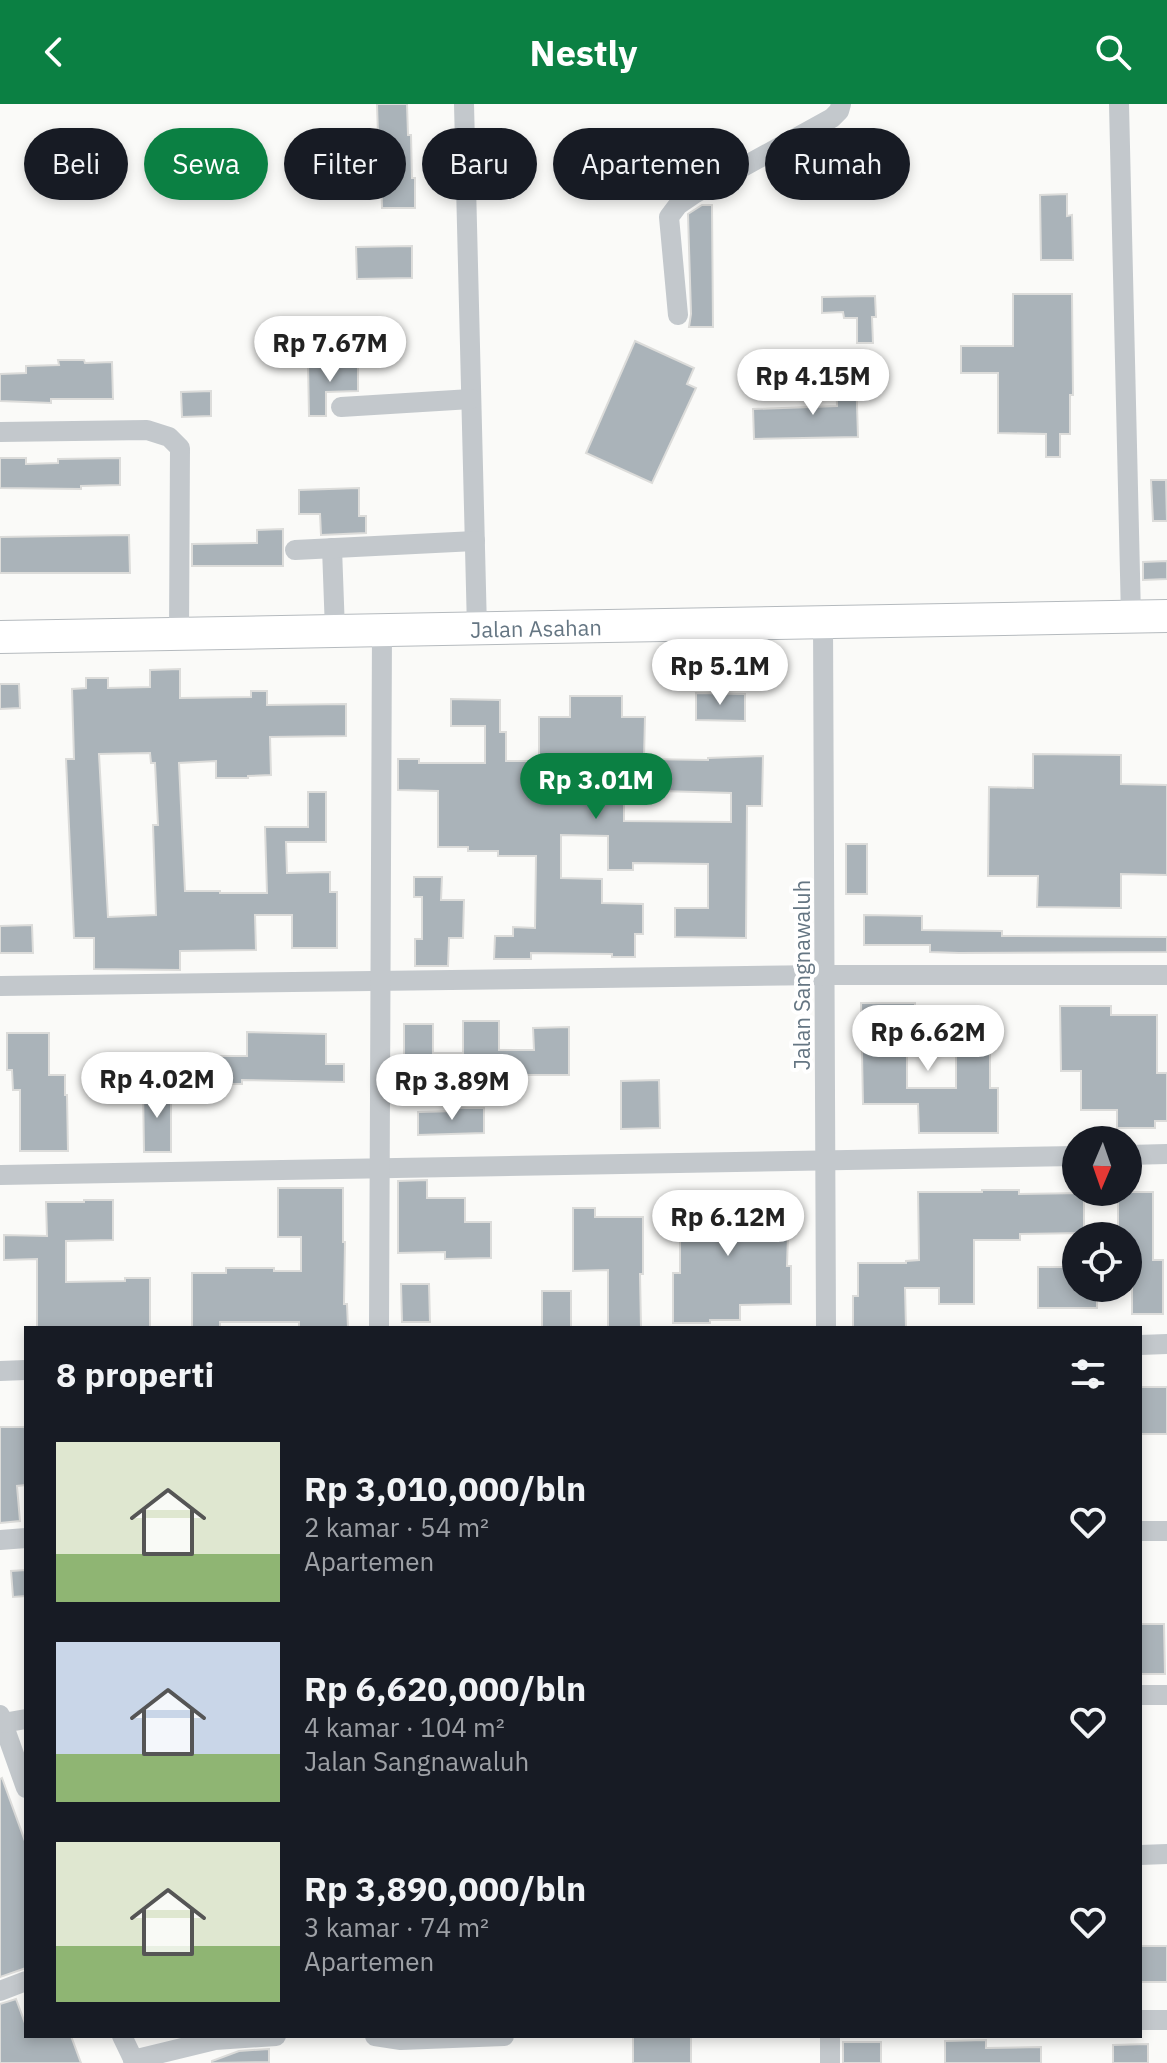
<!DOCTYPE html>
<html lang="id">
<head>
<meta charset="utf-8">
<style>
	body { margin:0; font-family:"IBM Plex Sans",sans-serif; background:#20242c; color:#f1f3f6; height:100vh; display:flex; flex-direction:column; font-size:30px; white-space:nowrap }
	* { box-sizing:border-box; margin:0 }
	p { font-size:26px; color:#9ea1a6 }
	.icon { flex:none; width:44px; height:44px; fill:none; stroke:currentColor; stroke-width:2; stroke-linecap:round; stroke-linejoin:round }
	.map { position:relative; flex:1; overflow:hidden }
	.sheet { position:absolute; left:24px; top:1222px; width:1118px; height:712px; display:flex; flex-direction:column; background:#171b24; border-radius:0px; box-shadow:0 4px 12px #0003 }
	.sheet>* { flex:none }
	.guide { position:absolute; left:24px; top:24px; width:1120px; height:72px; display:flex; gap:16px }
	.needle { width:52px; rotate:182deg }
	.tools { position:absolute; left:1062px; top:1022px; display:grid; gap:16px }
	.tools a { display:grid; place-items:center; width:80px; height:80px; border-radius:50%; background:#171b24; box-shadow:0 4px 12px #0003; font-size:40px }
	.price { position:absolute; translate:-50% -68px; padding:0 18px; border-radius:28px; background:#fff; color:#222; font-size:26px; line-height:52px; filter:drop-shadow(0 2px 4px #0008) }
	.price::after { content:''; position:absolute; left:50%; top:48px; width:24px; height:18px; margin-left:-12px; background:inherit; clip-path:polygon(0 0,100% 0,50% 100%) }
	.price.active { background:#0b8043; color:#fff }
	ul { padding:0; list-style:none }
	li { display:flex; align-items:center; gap:24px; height:200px; padding:0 32px }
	li span { display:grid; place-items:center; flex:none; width:224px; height:160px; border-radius:0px; color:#555 }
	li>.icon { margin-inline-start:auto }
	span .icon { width:96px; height:96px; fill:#fffc; stroke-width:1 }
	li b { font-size:34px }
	h2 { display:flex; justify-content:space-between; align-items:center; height:96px; padding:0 32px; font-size:34px }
	.chip { padding:0 28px; border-radius:36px; background:#171b24; box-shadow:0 4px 12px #0003; font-size:28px; line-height:72px }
	.chip.active { background:#0b8043; color:#fff }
	header { display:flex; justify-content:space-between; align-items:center; height:104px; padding:0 32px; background:#0b8043; color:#fff; font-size:36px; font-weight:800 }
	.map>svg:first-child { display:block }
	.building { fill:#aab3b9; stroke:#dcdcda; stroke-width:2; fill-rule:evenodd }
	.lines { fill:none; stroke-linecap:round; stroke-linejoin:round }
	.primary-casing { stroke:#b5babe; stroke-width:34 }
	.minor { stroke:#c3c8cc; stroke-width:20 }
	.primary { stroke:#fff; stroke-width:32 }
	.labels { text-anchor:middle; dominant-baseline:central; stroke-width:8; stroke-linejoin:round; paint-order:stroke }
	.street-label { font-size:22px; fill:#657683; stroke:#fff }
</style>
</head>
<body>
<header><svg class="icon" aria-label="back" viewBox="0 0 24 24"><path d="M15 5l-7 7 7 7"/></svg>Nestly<svg class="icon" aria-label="search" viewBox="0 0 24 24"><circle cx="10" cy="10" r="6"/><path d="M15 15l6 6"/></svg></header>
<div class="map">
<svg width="1167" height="1959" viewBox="0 0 1167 1959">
	<rect width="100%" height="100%" fill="#fafaf8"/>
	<g class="building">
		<path d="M377 0H407L408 31H411L412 74H415V104H382L381 69H373L372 31H378Z"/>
		<path d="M1067 90V112L1072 111 1073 156H1041L1040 91Z"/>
		<path d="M702 101H712L713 223H689L691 210 688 110Z"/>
		<path d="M412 142V174L357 175 356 143Z"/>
		<path d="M1013 190H1072L1073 291H1070V330H1060V353H1046V330L998 329V269H961V242H1013Z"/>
		<path d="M875 192 876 213H872L873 239H857V214H844L843 208 822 209V193Z"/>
		<path d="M635 237 694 264 687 280 696 284 652 379 586 349Z"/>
		<path d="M58 256H84L85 259 112 258 113 295H51V299L0 297V270L26 269V262L59 261Z"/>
		<path d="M358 259V287L326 288V312H309L308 260Z"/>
		<path d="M836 268H856L858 333 754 335 753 305 837 302Z"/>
		<path d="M211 287V312L182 313 181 288Z"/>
		<path d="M0 354H26V360L58 359V355L120 354V381L81 382V385L0 384Z"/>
		<path d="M1151 376H1166L1167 417H1153Z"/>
		<path d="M359 384V412H366V429L321 431 320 410H299V386Z"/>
		<path d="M283 425V462H192V440L257 439V426Z"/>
		<path d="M129 431 130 469H0V433Z"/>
		<path d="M1167 457V475L1143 476V458Z"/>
		<path d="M180 565V594L251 593V587H267V601L346 600V632L270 633 271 671 248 672V674H216V657L179 659 185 787H220V789H267L265 723H308V688H326V738H286L287 769 330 768V788H337V844H292V811H255L256 846 180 847V866L94 865V834H74L66 655H74L72 585 86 584V574H108V584L150 583V566ZM150 649 151 659H155L158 721H153L156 811 108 813 99 650Z"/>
		<path d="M0 580H19L20 604 0 605Z"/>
		<path d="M696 589 745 590V617L696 616Z"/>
		<path d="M570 592H622V613H645L644 655 708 656V654L763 652 762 702H747L746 834 675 833V804H708V760L633 759V766H608V732L561 731V774L602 775V799L643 800V830H635V853H612V850L531 849V855H494L495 832H513V823L535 824 536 752H498V747H468V743H438V687L398 686V655H419V659H485V622H451V595L500 596V628H506V657H539V613H570ZM624 686 731 689V718L624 717Z"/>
		<path d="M1033 650 1121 651V680L1167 681V771L1121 770V804L1037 803 1038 772H988L989 683 1033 684Z"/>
		<rect x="846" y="740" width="21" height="50"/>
		<path d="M414 773H442L441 796H464L463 834H449L448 862H415V835H422V793H414Z"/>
		<path d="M864 811 922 812V826L1002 827V832L1167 833V848L959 849 930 848V841H864Z"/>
		<path d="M32 821 33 849H0V822Z"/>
		<path d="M861 899H915V927H907V984H956V924H990V984H998V1029H919L918 1000H863Z"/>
		<path d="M1060 902H1111V911H1157V969H1167V1017H1155V1024H1117V1006H1081V967H1061Z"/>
		<path d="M463 917H499V946H534L533 924 569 923V971H526V976L464 975V973L404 974V920H433V949H463Z"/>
		<path d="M247 928 326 930V960H344V978L242 976V980H205L204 952H247Z"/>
		<path d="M7 929H49V971H65V991H67L68 1047H20V986H13L12 966H7Z"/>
		<path d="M659 976 660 1024 621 1025V977Z"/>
		<path d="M143 984H171V1048H144Z"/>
		<path d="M455 1004H484V1029L418 1031V1008L455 1007Z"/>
		<path d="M427 1076V1094H465V1118H491V1154L445 1155V1148L398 1149V1077Z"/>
		<path d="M278 1084H343V1138H345L344 1200H347L348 1224H299V1218H220V1223H192V1169H226V1164H274V1167H301V1133H278Z"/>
		<path d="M982 1086H1019V1090L1084 1089V1129L1020 1130V1136H974V1200H939V1184H905L906 1224H853V1192H858V1159H906V1157L919 1156 918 1088H982Z"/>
		<path d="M1118 1088H1153V1156H1163V1210H1132V1137H1128V1132H1118Z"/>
		<path d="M726 1089V1094H774V1131H788L787 1162H791V1200L740 1201V1216H710V1219H673V1169H680V1090Z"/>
		<path d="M84 1096H113V1136L66 1137V1178L125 1177V1174H150V1224H37V1155L4 1156V1131L47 1132 46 1098H84Z"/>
		<path d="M573 1104H595V1113H643V1170H640L641 1224H608V1166L573 1167Z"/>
		<path d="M1038 1163H1076V1184H1097V1204H1038Z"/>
		<path d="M401 1180H429L430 1218H402Z"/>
		<rect x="542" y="1187" width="29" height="37"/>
		<rect x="1140" y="1283" width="27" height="47"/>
		<path d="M0 1323H26V1381L17 1382 20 1417 0 1419Z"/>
		<path d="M26 1466V1492L13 1493 11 1467Z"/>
		<path d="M1140 1520H1164L1165 1570H1140Z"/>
		<path d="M2 1674 26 1740V1864L0 1873V1675Z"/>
		<rect x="1140" y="1842" width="27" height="36"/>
		<path d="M16 1895 26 1922V1932H71L81 1959H0V1900Z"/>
		<rect x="633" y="1932" width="58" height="27"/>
		<path d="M986 1936V1944L1041 1943V1959H945V1937Z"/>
		<rect x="843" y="1938" width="38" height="21"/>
		<path d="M1148 1940V1959H1113V1941Z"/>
		<path d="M269 1945V1958L212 1959V1957L239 1947Z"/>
	</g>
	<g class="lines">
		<g class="primary-casing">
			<path id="primary" d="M0 533 1167 512"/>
		</g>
		<g class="minor">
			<path d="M464 0 477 525"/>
			<path d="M1119 0 1131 513"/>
			<path d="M678 211 669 113 678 101 694 90 832 14 839 7 841 0"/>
			<path d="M341 303 471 295"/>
			<path d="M0 328 147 326 169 333 180 344 179 530"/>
			<path d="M332 444 335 527"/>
			<path d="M295 446 475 437"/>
			<path d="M823 518 826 1224"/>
			<path d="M0 882 825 871H1167"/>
			<path d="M1128 1051 1167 1050"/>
			<path d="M0 1071 1076 1052"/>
			<path d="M379 1224 382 526"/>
			<path d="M1140 1241 1167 1240"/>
			<path d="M0 1267 26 1266"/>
			<path d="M1140 1427H1167"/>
			<path d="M0 1436 26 1434"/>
			<path d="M1140 1591H1167"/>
			<path d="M0 1611 26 1684"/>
			<path d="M3 1619 26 1615"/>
			<path d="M1140 1751 1167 1750"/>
			<path d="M0 1887 26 1877"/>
			<path d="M1140 1916H1167"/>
			<path d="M122 1932 135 1959"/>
			<path d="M375 1932 401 1936 504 1932"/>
			<path d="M830 1932V1959"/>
			<path d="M133 1956 215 1936 276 1932"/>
		</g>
		<use href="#primary" class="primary"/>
	</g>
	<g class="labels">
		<g class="street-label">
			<text transform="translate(536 524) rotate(-1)">Jalan Asahan</text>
			<text transform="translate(801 871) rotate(-90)">Jalan Sangnawaluh</text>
		</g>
	</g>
</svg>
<div class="tools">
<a><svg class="needle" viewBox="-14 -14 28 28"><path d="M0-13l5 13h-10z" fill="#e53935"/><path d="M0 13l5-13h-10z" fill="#9ea1a6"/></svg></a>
<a><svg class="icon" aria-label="locate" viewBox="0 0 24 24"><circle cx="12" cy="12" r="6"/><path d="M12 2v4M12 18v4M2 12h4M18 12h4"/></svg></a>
</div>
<b class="price" style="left:330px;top:280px">Rp 7.67M</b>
<b class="price" style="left:813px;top:313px">Rp 4.15M</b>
<b class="price" style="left:720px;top:603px">Rp 5.1M</b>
<b class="price active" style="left:596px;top:717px">Rp 3.01M</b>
<b class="price" style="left:928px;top:969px">Rp 6.62M</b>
<b class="price" style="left:157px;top:1016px">Rp 4.02M</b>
<b class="price" style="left:452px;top:1018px">Rp 3.89M</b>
<b class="price" style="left:728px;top:1154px">Rp 6.12M</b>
<div class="guide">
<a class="chip">Beli</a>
<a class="chip active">Sewa</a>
<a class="chip">Filter</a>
<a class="chip">Baru</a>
<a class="chip">Apartemen</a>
<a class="chip">Rumah</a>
</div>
<section class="sheet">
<h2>8 properti<svg class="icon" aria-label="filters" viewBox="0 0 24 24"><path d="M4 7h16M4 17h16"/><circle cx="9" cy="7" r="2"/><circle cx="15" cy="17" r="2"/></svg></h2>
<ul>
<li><span style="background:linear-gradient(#dfe7d0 70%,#8fb573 0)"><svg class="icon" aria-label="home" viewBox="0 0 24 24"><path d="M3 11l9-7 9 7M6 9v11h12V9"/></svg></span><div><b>Rp 3,010,000/bln</b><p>2 kamar · 54 m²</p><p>Apartemen</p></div><svg class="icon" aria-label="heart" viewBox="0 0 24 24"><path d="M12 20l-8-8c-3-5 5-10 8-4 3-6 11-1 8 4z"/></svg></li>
<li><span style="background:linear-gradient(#c9d6e8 70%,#8fb573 0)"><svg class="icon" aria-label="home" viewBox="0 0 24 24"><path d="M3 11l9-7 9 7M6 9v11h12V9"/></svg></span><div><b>Rp 6,620,000/bln</b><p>4 kamar · 104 m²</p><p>Jalan Sangnawaluh</p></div><svg class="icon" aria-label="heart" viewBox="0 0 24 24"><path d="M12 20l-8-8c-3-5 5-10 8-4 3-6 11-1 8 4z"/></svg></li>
<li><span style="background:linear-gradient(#dfe7d0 65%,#8fb573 0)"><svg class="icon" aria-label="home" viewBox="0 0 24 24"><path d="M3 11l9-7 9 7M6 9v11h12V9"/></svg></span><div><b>Rp 3,890,000/bln</b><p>3 kamar · 74 m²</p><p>Apartemen</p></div><svg class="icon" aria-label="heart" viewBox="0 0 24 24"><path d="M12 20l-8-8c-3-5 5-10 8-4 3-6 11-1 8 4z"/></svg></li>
</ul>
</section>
</div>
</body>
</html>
